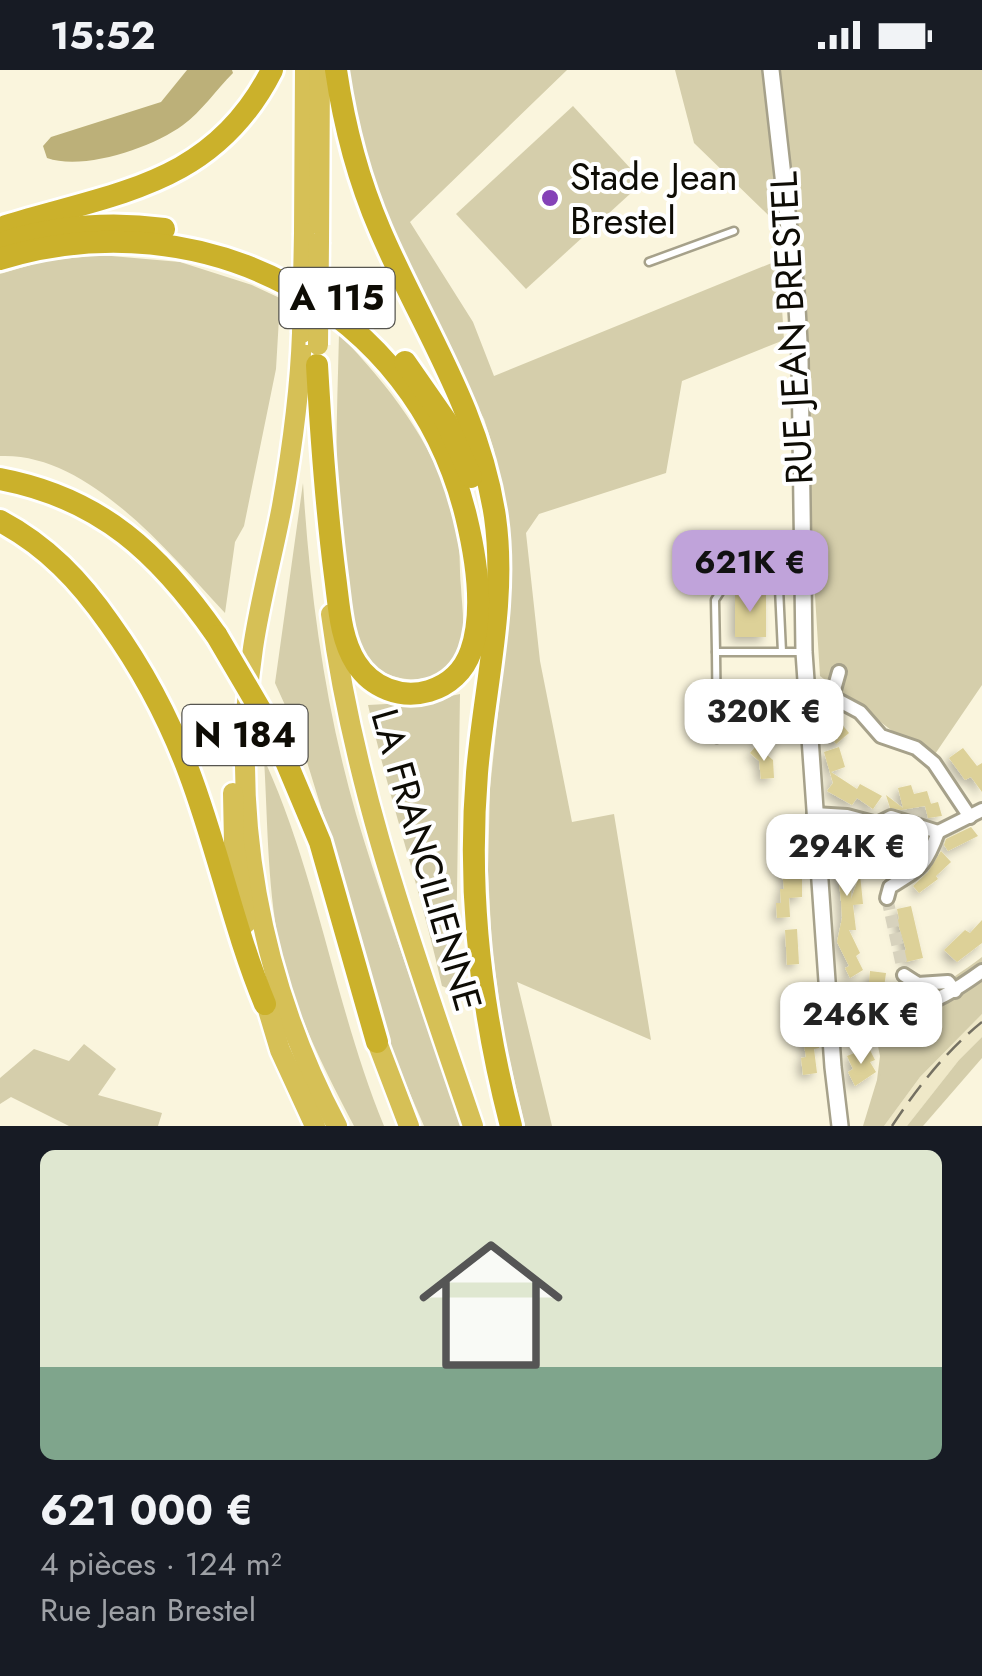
<!DOCTYPE html>
<html lang="fr">
<head>
<meta charset="utf-8">
<style>
	body { margin:0; font-family:Jost,sans-serif; background:#20242c; color:#f1f3f6; height:100vh; display:flex; flex-direction:column; font-size:38px; white-space:nowrap }
	* { box-sizing:border-box; margin:0 }
	p { font-size:32px; color:#9ea1a6 }
	.icon { flex:none; width:55px; height:55px; fill:none; stroke:currentColor; stroke-width:2; stroke-linecap:round; stroke-linejoin:round }
	.map { position:relative; height:1056px; overflow:hidden }
	.drawer { display:flex; flex-direction:column; background:#171b24; flex:1 }
	.drawer>* { flex:none }
	.price { position:absolute; translate:-50% -85px; padding:0 22px; border-radius:20px; background:#fff; color:#222; font-size:32px; line-height:65px; filter:drop-shadow(0 2px 5px #0008) }
	.price::after { content:''; position:absolute; left:50%; top:60px; width:30px; height:22px; margin-left:-15px; background:inherit; clip-path:polygon(0 0,100% 0,50% 100%) }
	.price.on { background:#c0a3da; color:#111 }
	ul { padding:0; list-style:none }
	li { display:grid; align-content:center; gap:20px; height:530px; padding:0 40px }
	li span { display:grid; place-items:center; height:310px; border-radius:15px; color:#555 }
	li>.icon { margin-inline-start:auto }
	span .icon { width:180px; height:180px; fill:#fffc; stroke-width:1 }
	li b { font-size:42px }
	.status { display:flex; justify-content:space-between; align-items:center; height:70px; padding:0 50px; background:#171b24; direction:ltr }
	.status svg { height:28px; fill:currentColor }
	.map>svg:first-child { display:block }
	.built { fill:#efe8c8 }
	.green { fill:#d5ceab }
	.water { fill:#bcb079 }
	.building { fill:#ddd198; filter:url(#shadow) }
	.lines { fill:none; stroke-linecap:round; stroke-linejoin:round }
	.minor-tunnel { stroke:#d7d2bd; stroke-width:12; stroke-dasharray:12 6; stroke-linecap:butt }
	.service-casing { stroke:#a6a18a; stroke-width:11 }
	.minor-casing { stroke:#a6a18a; stroke-width:18 }
	.tertiary-casing { stroke:#a6a18a; stroke-width:20 }
	.trunk-casing { stroke:#fff; stroke-width:25 }
	.motorway-casing { stroke:#fff; stroke-width:28 }
	.service { stroke:#fff; stroke-width:6 }
	.minor { stroke:#fff; stroke-width:12 }
	.tertiary { stroke:#fff; stroke-width:15 }
	.trunk { stroke:#d6c056; stroke-width:20 }
	.motorway { stroke:#cbb12b; stroke-width:22 }
	.rail { stroke:#747062; stroke-width:2.5; stroke-dasharray:20 10; stroke-linecap:butt }
	.trunk-bridge-casing { stroke:#fff; stroke-width:25; stroke-linecap:butt }
	.motorway-bridge-casing { stroke:#fff; stroke-width:28; stroke-linecap:butt }
	.trunk-bridge { stroke:#d6c056; stroke-width:20 }
	.motorway-bridge { stroke:#cbb12b; stroke-width:22 }
	.poi-dot { fill:#8542b7; stroke:#fff; stroke-width:4 }
	.labels { text-anchor:middle; dominant-baseline:central; stroke-width:8; stroke-linejoin:round; paint-order:stroke }
	.shield { fill:#fff; stroke:#565550; stroke-width:2.5 }
	.shield-label { font-size:35px; font-weight:bold; fill:#0e0c05 }
	.poi-label { font-size:38px; fill:#0e0c05; stroke:#fff; text-anchor:start }
	.street-label { font-size:38px; fill:#0e0c05; stroke:#fff }
</style>
</head>
<body>
<div class="status"><b>15:52</b><svg viewBox="0 0 49 12"><path d="M0 12V9h3v3zM5 12V6h3v6zM10 12V3h3v9zM15 12V0h3v12zM26 1h20v11H26zM47 4h2v5h-2z"/></svg></div>
<div class="map">
<svg width="982" height="1056" viewBox="0 0 982 1056">
	<defs>
		<filter id="shadow"><feDropShadow dx="-4.5" dy="4.5" stdDeviation="5" flood-color="#0004"/></filter>
	</defs>
	<rect width="100%" height="100%" fill="#faf5dd"/>
	<path class="built" d="M982 944V967L959 990 907 1056H884L920 1007Z"/>
	<g class="green">
		<path d="M345 0H567L410 152 473 252 494 306 779 190 784 270 682 311 666 403 539 444 526 463 540 591 572 752 614 744 651 970 517 912 552 1056H525L504 966 492 878 488 801 490 718 508 549 502 438 494 380 484 349 424 233 366 101Z"/>
		<path d="M675 0H982V615L933 687 891 660 820 606 793 169 694 73Z"/>
		<path d="M573 36 643 112 526 219 456 144Z"/>
		<path d="M100 185 180 192 252 215 284 230 279 248 276 299 244 456 235 472 225 543C169 483 88 382 0 386V204L44 191Z"/>
		<path d="M339 264C392 319 440 380 456 457 461 476 459 498 461 517 462 539 467 565 457 585 436 624 373 613 358 575 354 564 353 550 350 538 331 449 337 355 339 264Z"/>
		<path d="M303 413C310 525 325 636 356 744 387 849 428 952 461 1056H424L388 973 354 844 299 666 275 613Z"/>
		<path d="M460 624 456 887 460 923 442 916C421 821 389 729 368 635L423 632Z"/>
		<path d="M264 689C318 807 335 937 384 1056H354C326 1003 297 946 282 887 267 824 268 754 264 689Z"/>
		<path d="M982 887V944L920 1007 884 1056H863L877 1010 880 986 869 932C919 930 942 917 982 887Z"/>
		<path d="M982 967V988L923 1056H907L959 990Z"/>
		<path d="M84 974 116 999 98 1025 162 1043 158 1056H69L11 1027 0 1034V1008L34 979 69 991Z"/>
	</g>
	<path class="water" d="M187 0H232L233 3C217 19 201 42 183 55 152 78 83 101 47 88L43 76 51 67 161 32Z"/>
	<g class="building">
		<path d="M735 523 766 524V567H735Z"/>
		<path d="M836 647 849 663 836 674 823 657Z"/>
		<path d="M756 676 773 690 774 708 761 709 759 691 750 683Z"/>
		<path d="M839 677 845 697 831 702 857 719 860 714 882 726 873 739 857 728 852 735 827 721 833 713 824 682Z"/>
		<path d="M963 678 977 696 982 693V722L971 707 965 710 949 688Z"/>
		<path d="M911 715 914 724 927 721 931 734 926 735 938 732 942 746 928 748 925 736 901 740 890 738 886 725 903 738 898 718Z"/>
		<path d="M832 755 847 756 846 785H853L851 829 860 804 863 834 853 835 856 860H849L860 883 856 886 863 900 850 908 845 898 849 896 837 872 842 848 841 831 836 785H831Z"/>
		<path d="M971 757 978 766 948 781 944 775 946 769Z"/>
		<path d="M901 761 915 765 910 781 901 779 896 792 868 783 874 769 896 776Z"/>
		<path d="M941 781 951 792 936 806 938 809 919 823 913 816 928 802Z"/>
		<path d="M802 800V827L789 828 790 847 777 848 776 833H781L780 819H784L782 802Z"/>
		<path d="M911 836 923 888 906 892 904 881 906 880 897 850 899 849 897 839Z"/>
		<path d="M982 850V873L957 892 944 880 965 860 970 863Z"/>
		<path d="M797 859 799 894 787 895 785 860Z"/>
		<path d="M870 901 886 903 883 925 868 923Z"/>
		<path d="M818 968 819 978 814 979 817 1003 803 1005 801 988 806 987 803 970Z"/>
		<path d="M870 980 875 990 870 992 876 1002 855 1016 848 1002 853 999 847 986 857 982 860 986Z"/>
	</g>
	<g class="lines">
		<path class="minor-tunnel" d="M887 828 904 905"/>
		<g class="service-casing">
			<g id="service">
				<path d="M649 192 734 161"/>
				<path d="M716 582 717 669"/>
				<path d="M782 582 779 518 724 516 715 530 716 582H803"/>
			</g>
		</g>
		<g class="minor-casing">
			<g id="minor">
				<path d="M806 626 822 629 832 627 839 602"/>
				<path d="M832 627 860 642 881 666 916 678 934 693 970 747"/>
				<path d="M814 744 847 746 877 754 891 747 938 762"/>
				<path d="M938 762 982 740"/>
				<path d="M887 828 890 817C920 798 925 798 938 762"/>
				<path d="M904 905 918 914 948 912 955 921"/>
				<path d="M829 938C897 949 927 941 982 901"/>
			</g>
		</g>
		<g class="tertiary-casing">
			<path id="tertiary" d="M771 0 796 221 800 289 804 582 833 997 840 1056"/>
		</g>
		<g class="trunk-casing">
			<g id="trunk">
				<path d="M304 163 305 0"/>
				<path d="M319 172 320 0"/>
				<path d="M302 263C300 321 292 379 282 436 273 484 260 530 253 578 229 743 259 909 337 1056"/>
				<path d="M331 544C354 721 416 887 473 1056"/>
				<path d="M233 723 234 773 246 853"/>
				<path d="M262 920 280 980 315 1056"/>
				<path d="M377 972 409 1056"/>
			</g>
		</g>
		<g class="motorway-casing">
			<g id="motorway">
				<path d="M336 0C344 55 358 109 380 160 422 258 479 339 495 447 507 532 484 619 477 703 467 823 481 941 511 1056"/>
				<path d="M6 156C117 122 214 115 272 0"/>
				<path d="M8 171C59 156 112 152 164 159"/>
				<path d="M0 189C202 127 415 237 466 446 476 487 485 541 471 581 464 601 449 615 429 621 401 629 372 618 356 593 340 568 339 535 335 506 326 436 321 365 317 295"/>
				<path d="M405 292 446 351 471 407"/>
				<path d="M0 409C101 428 160 484 217 566"/>
				<path d="M0 451C47 476 80 511 110 554 143 600 169 649 189 702 218 779 234 859 265 934"/>
				<path d="M274 663 320 772 377 972"/>
			</g>
		</g>
		<use href="#service" class="service"/>
		<use href="#minor" class="minor"/>
		<use href="#tertiary" class="tertiary"/>
		<use href="#trunk" class="trunk"/>
		<use href="#motorway" class="motorway"/>
		<path class="rail" d="M892 1056C917 1018 946 981 982 952"/>
		<g class="trunk-bridge-casing">
			<g id="trunk-bridge">
				<path d="M302 263 304 163"/>
				<path d="M318 275 319 172"/>
			</g>
		</g>
		<g class="motorway-bridge-casing">
			<path id="motorway-bridge" d="M217 566 274 663"/>
		</g>
		<use href="#trunk-bridge" class="trunk-bridge"/>
		<use href="#motorway-bridge" class="motorway-bridge"/>
	</g>
	<circle class="poi-dot" cx="550" cy="128" r="10"/>
	<g class="labels">
		<g class="shield">
			<rect x="279.5" y="198" width="115" height="60" rx="8"/>
			<rect x="182.5" y="635" width="125" height="60" rx="8"/>
		</g>
		<g class="shield-label">
			<text x="337" y="228">A 115</text>
			<text x="245" y="665">N 184</text>
		</g>
		<g class="poi-label">
			<text x="570" y="106">Stade Jean<tspan x="570" dy="44">Brestel</tspan></text>
		</g>
		<g class="street-label">
			<text transform="translate(791 258) rotate(-93)">RUE JEAN BRESTEL</text>
			<text transform="translate(427 790) rotate(74)">LA FRANCILIENNE</text>
		</g>
	</g>
</svg>
<b class="price on" style="left:750px;top:545px">621K €</b>
<b class="price" style="left:764px;top:694px">320K €</b>
<b class="price" style="left:847px;top:829px">294K €</b>
<b class="price" style="left:861px;top:997px">246K €</b>
</div>
<section class="drawer">
<ul>
<li><span style="background:linear-gradient(#dfe7d0 70%,#7fa58c 0)"><svg class="icon" aria-label="home" viewBox="0 0 24 24"><path d="M3 11l9-7 9 7M6 9v11h12V9"/></svg></span><div><b>621 000 €</b><p>4 pièces · 124 m²</p><p>Rue Jean Brestel</p></div></li>
</ul>
</section>
</body>
</html>
